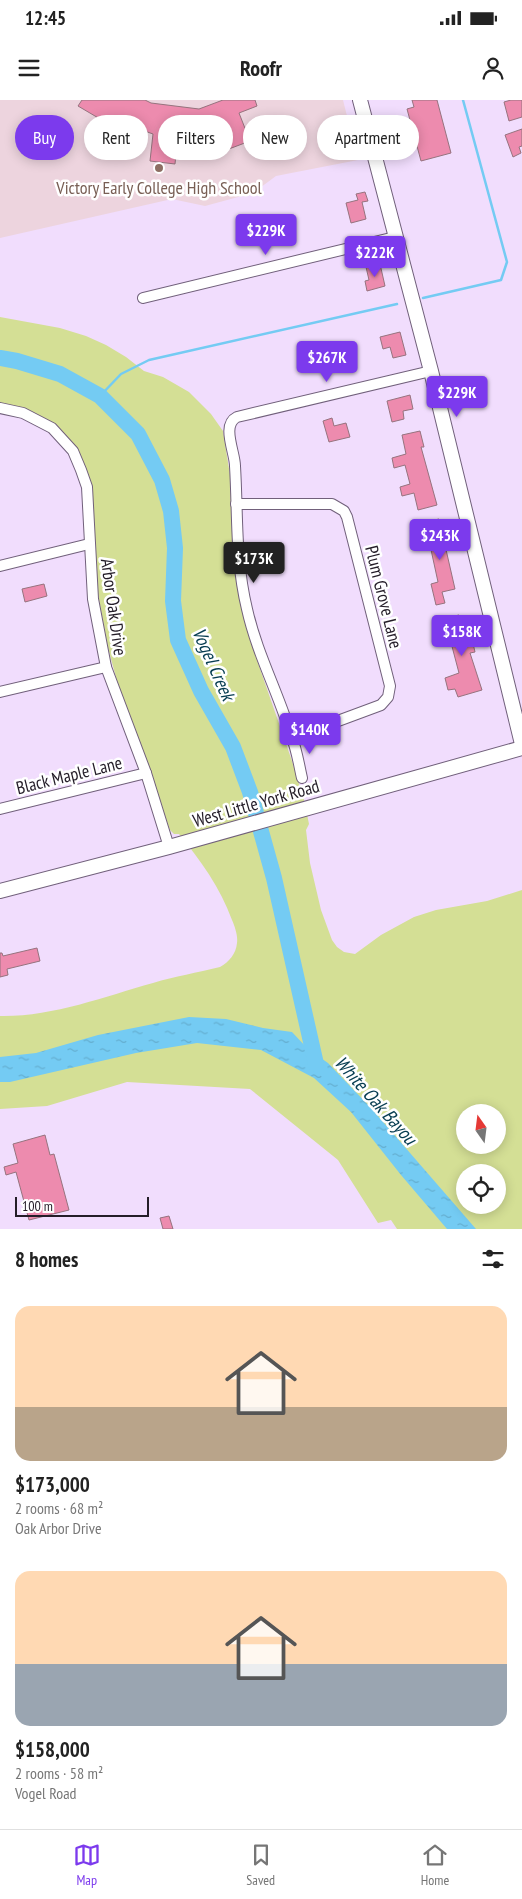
<!DOCTYPE html>
<html lang="en">
<head>
<meta charset="utf-8">
<style>
	body { margin:0; font-family:"PT Sans Narrow",sans-serif; background:#f6f6f6; color:#222; height:100vh; display:flex; flex-direction:column; font-size:19px; white-space:nowrap }
	* { box-sizing:border-box; margin:0 }
	p { font-size:16px; color:#767676 }
	.icon { flex:none; width:28px; height:28px; fill:none; stroke:currentColor; stroke-width:2; stroke-linecap:round; stroke-linejoin:round }
	.map { position:relative; height:1129px; overflow:hidden }
	.details { display:flex; flex-direction:column; background:#fff; flex:1 }
	.details>* { flex:none }
	.hud { position:absolute; left:15px; top:15px; width:492px; height:45px; display:flex; gap:10px }
	.needle { width:32px; rotate:346deg }
	.controls { position:absolute; left:456px; top:1004px; display:grid; gap:10px }
	.controls a { display:grid; place-items:center; width:50px; height:50px; border-radius:50%; background:#fff; box-shadow:0 2px 12px #0003; font-size:25px }
	.scale { position:absolute; left:15px; bottom:12px; width:134px; box-sizing:border-box; padding-left:5px; border:2px solid #241d28; border-top:0; font-size:14px; line-height:18px; white-space:nowrap; color:#241d28; -webkit-text-stroke:4px #fff; paint-order:stroke }
	.price { position:absolute; translate:-50% -42px; padding:0 11px; border-radius:5px; background:#7c3aed; color:#fff; font-size:16px; line-height:32px; filter:drop-shadow(0 1px 2px #0008) }
	.price::after { content:''; position:absolute; left:50%; top:30px; width:15px; height:11px; margin-left:-8px; background:inherit; clip-path:polygon(0 0,100% 0,50% 100%) }
	.price.on { background:#222; color:#fff }
	ul { padding:0; list-style:none }
	li { display:grid; align-content:center; gap:10px; height:265px; padding:0 15px }
	li span { display:grid; place-items:center; height:155px; border-radius:15px; color:#555 }
	li>.icon { margin-inline-start:auto }
	span .icon { width:90px; height:90px; fill:#fffc; stroke-width:1 }
	li b { font-size:21px }
	h2 { display:flex; justify-content:space-between; align-items:center; height:60px; padding:0 15px; font-size:21px }
	.pill { padding:0 18px; border-radius:22px; background:#fff; box-shadow:0 2px 12px #0003; font-size:18px; line-height:45px }
	.pill.on { background:#7c3aed; color:#fff }
	.status { display:flex; justify-content:space-between; align-items:center; height:35px; padding:0 25px; background:#fff; direction:ltr }
	.status svg { height:14px; fill:currentColor }
	header { display:flex; justify-content:space-between; align-items:center; height:65px; padding:0 15px; background:#fff; font-size:22px; font-weight:700 }
	.dock { display:flex; justify-content:space-around; align-items:center; height:70px; border-top:1px solid #e0e0e0; background:#fff; font-size:14px; color:#767676 }
	.dock a { display:grid; justify-items:center; gap:2px }
	.dock .on { color:#7c3aed }
	.map>svg:first-child { display:block }
	.education { fill:#edd4de }
	.park { fill:#d4df95; fill-rule:evenodd }
	.water { fill:url(#water-ripples) }
	.lines { fill:none; stroke-linecap:round; stroke-linejoin:round }
	.stream { stroke:#74cbf3; stroke-width:2.5 }
	.river { stroke:#74cbf3; stroke-width:16 }
	.building { fill:#ed8bae; stroke:#96737e }
	.street-casing { stroke:#71607b; stroke-width:12 }
	.secondary-casing { stroke:#71607b; stroke-width:16 }
	.street { stroke:#fff; stroke-width:10 }
	.secondary { stroke:#fff; stroke-width:14 }
	.education-dot { fill:#8d6e63; stroke:#fff; stroke-width:2 }
	.labels { text-anchor:middle; dominant-baseline:central; stroke-width:5; stroke-linejoin:round; paint-order:stroke }
	.education-label { font-size:18px; fill:#785e54; stroke:#fff }
	.street-label { font-size:18px; fill:#241d28; stroke:#fff }
	.water-label { font-size:19px; font-style:italic; fill:#063c50; stroke:#fff }
</style>
</head>
<body>
<div class="status"><b>12:45</b><svg viewBox="0 0 49 12"><path d="M0 12V9h3v3zM5 12V6h3v6zM10 12V3h3v9zM15 12V0h3v12zM26 1h20v11H26zM47 4h2v5h-2z"/></svg></div>
<header><svg class="icon" aria-label="menu" viewBox="0 0 24 24"><path d="M4 6h16M4 12h16M4 18h16"/></svg>Roofr<svg class="icon" aria-label="person" viewBox="0 0 24 24"><circle cx="12" cy="8" r="4"/><path d="M4 21q1-7 8-7t8 7"/></svg></header>
<div class="map">
<svg width="522" height="1129" viewBox="0 0 522 1129">
	<defs>
		<pattern id="water-ripples" width="26" height="14" patternUnits="userSpaceOnUse" patternTransform="scale(1.25)"><rect width="26" height="14" fill="#74cbf3"/><path d="M2 4q2-2 4 0t4 0M15 11q2-2 4 0t4 0" fill="none" stroke="#64aed0"/></pattern>
	</defs>
	<rect width="100%" height="100%" fill="#f1ddfd"/>
	<path class="education" d="M0 0H343L358 60 276 76 253 93 205 106 172 99 0 138Z"/>
	<path class="park" d="M0 217 60 228 86 236 106 245 126 257 144 271 163 277 189 292 211 314 223 331 230 375 233 462 243 513 258 563 292 661 304 700 309 724 306 730 310 763 321 810 332 840 337 847 344 852 355 854 381 835 414 817 436 810 487 801 522 790V1129H397L391 1120 378 1123 338 1060 250 989 127 982 47 1006 0 1009V916C52 917 103 897 153 883 175 876 197 873 220 867 229 862 236 854 237 843 238 836 235 827 232 820 220 787 201 761 179 734H174L170 730 120 592 108 548 96 483 90 390 54 325 31 311 0 303ZM465 1012H498V1045H465ZM465 1072H498V1105H465Z"/>
	<path class="water" d="M189 917 226 919 263 928 292 932 308 949 328 963 371 1008 476 1129H447L401 1075 351 1012 314 978 261 950 197 943 136 953 10 982H0V957L36 953 98 935Z"/>
	<g class="lines">
		<g class="stream">
			<path d="M423 198 501 180 507 162 463 0"/>
			<path d="M100 296 121 274 149 260 397 204"/>
		</g>
		<path class="river" d="M0 258 17 261 60 274 100 296 138 334 162 380 171 411 175 448 173 501 178 540 201 591 233 647 250 692 274 778 316 964"/>
	</g>
	<g class="building">
		<path d="M82 0H145L151 3 199 9 223 0H255L257 6 239 13 250 41 205 58 176 54 175 64 150 61 153 34 139 29 134 39 78 6Z"/>
		<path d="M412 0H437L451 53 421 61 407 9 414 7Z"/>
		<path d="M511 0H522V17L509 21 504 2Z"/>
		<path d="M522 29V46L519 47 521 53 513 57 505 35Z"/>
		<path d="M365 92 368 101 362 102 366 119 351 123 346 103 358 100 356 94Z"/>
		<path d="M380 164 385 186 367 191 365 181 369 180 366 167Z"/>
		<path d="M400 232 406 255 393 258 390 247 383 249 380 237Z"/>
		<path d="M410 295 413 309 403 311 404 319 392 322 387 301Z"/>
		<path d="M332 318 334 326 346 323 350 337 329 342 323 321Z"/>
		<path d="M420 331 424 347H421L437 405 418 410 414 393 402 396 400 387 410 384 405 365 394 368 392 358 406 354 402 335Z"/>
		<path d="M439 419 455 489 442 492 445 503 436 505 431 484 438 482 425 422Z"/>
		<path d="M44 484 47 496 25 502 22 489Z"/>
		<path d="M459 515 461 524 468 522 475 552 470 553 482 590 458 597 455 589 448 590 445 578 459 573 449 535 445 536 441 519Z"/>
		<path d="M37 848 40 861 7 869 8 875 0 877V853H2L3 856Z"/>
		<path d="M45 1035 50 1055 54 1054 69 1110 29 1120 16 1072 6 1075 4 1067 18 1063 13 1044Z"/>
		<path d="M169 1116 173 1129H163L160 1118Z"/>
	</g>
	<g class="lines">
		<g class="street-casing">
			<g id="street">
				<path d="M143 198 395 137"/>
				<path d="M0 308 23 313 52 328 73 351 81 370 87 387 93 499 106 567 146 673 169 747"/>
				<path d="M236 404H332L344 411 347 417 390 586 388 597 381 605 292 638"/>
				<path d="M0 466 89 444"/>
				<path d="M0 592 106 567"/>
				<path d="M302 678C299 665 297 651 292 638 279 594 257 554 247 509 235 459 238 416 235 366 235 352 221 325 237 317L431 271"/>
				<path d="M0 709 146 673"/>
			</g>
		</g>
		<g class="secondary-casing">
			<g id="secondary">
				<path d="M360 0 431 271 522 644"/>
				<path d="M0 791 169 747 522 648"/>
			</g>
		</g>
		<use href="#street" class="street"/>
		<use href="#secondary" class="secondary"/>
	</g>
	<circle class="education-dot" cx="159" cy="68" r="5"/>
	<g class="labels">
		<g class="education-label">
			<text x="159" y="87">Victory Early College High School</text>
		</g>
		<g class="street-label">
			<text transform="translate(384 497) rotate(76)">Plum Grove Lane</text>
			<text transform="translate(114 507) rotate(82)">Arbor Oak Drive</text>
			<text transform="translate(69 675) rotate(-14)">Black Maple Lane</text>
			<text transform="translate(256 703) rotate(-16)">West Little York Road</text>
		</g>
		<g class="water-label">
			<text transform="translate(214 564) rotate(66)">Vogel Creek</text>
			<text transform="translate(376 1000) rotate(48)">White Oak Bayou</text>
		</g>
	</g>
</svg>
<div class="controls">
<a><svg class="needle" viewBox="-14 -14 28 28"><path d="M0-13l5 13h-10z" fill="#e53935"/><path d="M0 13l5-13h-10z" fill="#767676"/></svg></a>
<a><svg class="icon" aria-label="locate" viewBox="0 0 24 24"><circle cx="12" cy="12" r="6"/><path d="M12 2v4M12 18v4M2 12h4M18 12h4"/></svg></a>
</div>
<div class="scale">100 m</div>
<b class="price" style="left:266px;top:156px">$229K</b>
<b class="price" style="left:375px;top:178px">$222K</b>
<b class="price" style="left:327px;top:283px">$267K</b>
<b class="price" style="left:457px;top:318px">$229K</b>
<b class="price" style="left:440px;top:461px">$243K</b>
<b class="price on" style="left:254px;top:484px">$173K</b>
<b class="price" style="left:462px;top:557px">$158K</b>
<b class="price" style="left:310px;top:655px">$140K</b>
<div class="hud">
<a class="pill on">Buy</a>
<a class="pill">Rent</a>
<a class="pill">Filters</a>
<a class="pill">New</a>
<a class="pill">Apartment</a>
</div>
</div>
<section class="details">
<h2>8 homes<svg class="icon" aria-label="filters" viewBox="0 0 24 24"><path d="M4 7h16M4 17h16"/><circle cx="9" cy="7" r="2"/><circle cx="15" cy="17" r="2"/></svg></h2>
<ul>
<li><span style="background:linear-gradient(#ffd9b3 65%,#b9a48a 0)"><svg class="icon" aria-label="home" viewBox="0 0 24 24"><path d="M3 11l9-7 9 7M6 9v11h12V9"/></svg></span><div><b>$173,000</b><p>2 rooms · 68 m²</p><p>Oak Arbor Drive</p></div></li>
<li><span style="background:linear-gradient(#ffd9b3 60%,#9aa5b1 0)"><svg class="icon" aria-label="home" viewBox="0 0 24 24"><path d="M3 11l9-7 9 7M6 9v11h12V9"/></svg></span><div><b>$158,000</b><p>2 rooms · 58 m²</p><p>Vogel Road</p></div></li>
</ul>
</section>
<nav class="dock">
<a class="on"><svg class="icon" aria-label="map" viewBox="0 0 24 24"><path d="M3 6l6-2 6 2 6-2v14l-6 2-6-2-6 2zM9 4v14M15 6v14"/></svg>Map</a>
<a><svg class="icon" aria-label="saved" viewBox="0 0 24 24"><path d="M7 4h10v16l-5-4-5 4z"/></svg>Saved</a>
<a><svg class="icon" aria-label="home" viewBox="0 0 24 24"><path d="M3 11l9-7 9 7M6 9v11h12V9"/></svg>Home</a>
</nav>
</body>
</html>
